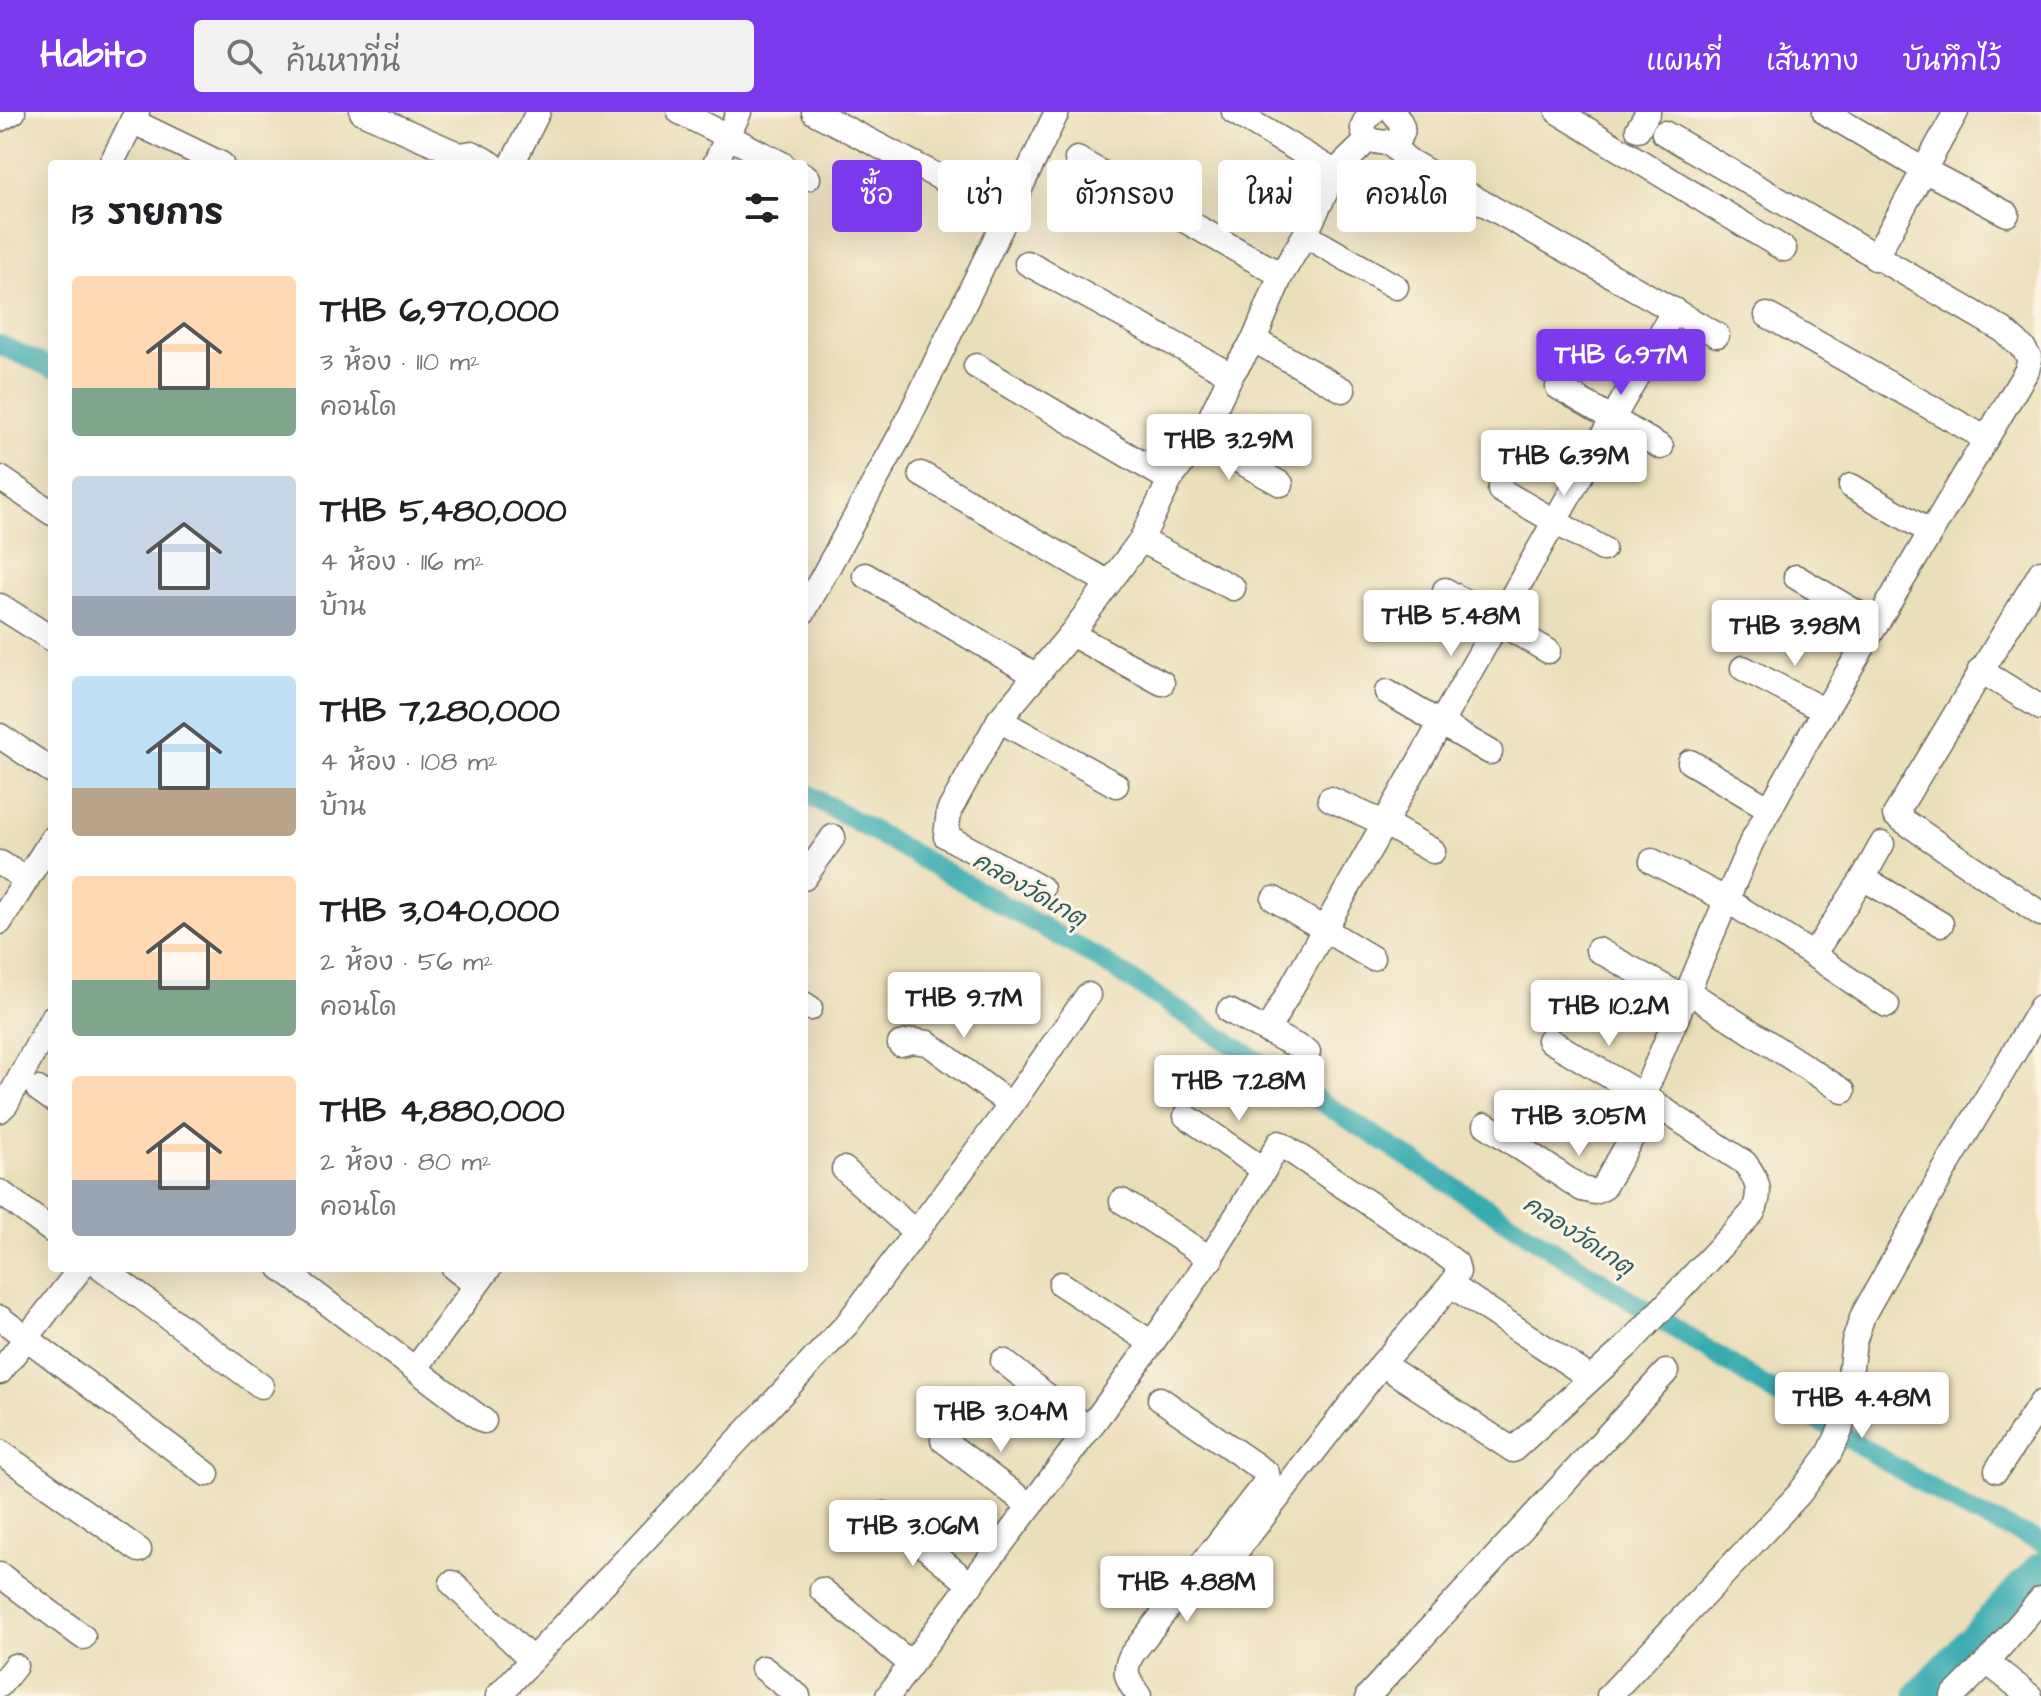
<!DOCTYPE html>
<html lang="th">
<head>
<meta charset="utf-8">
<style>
	body { margin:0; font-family:"Architects Daughter","Playpen Sans Thai",sans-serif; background:#f2f2f2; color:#202124; height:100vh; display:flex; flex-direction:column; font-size:30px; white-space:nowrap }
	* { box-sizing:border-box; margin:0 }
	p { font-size:26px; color:#757577 }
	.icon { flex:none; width:44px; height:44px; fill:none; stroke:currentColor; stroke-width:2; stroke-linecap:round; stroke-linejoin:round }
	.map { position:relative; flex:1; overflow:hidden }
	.side { position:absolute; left:48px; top:48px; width:760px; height:1112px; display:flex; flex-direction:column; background:#fff; border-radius:8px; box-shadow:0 8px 32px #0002 }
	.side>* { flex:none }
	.top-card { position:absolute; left:832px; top:48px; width:760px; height:72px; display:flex; gap:16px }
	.price { position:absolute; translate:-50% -68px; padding:0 18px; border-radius:8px; background:#fff; color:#222; font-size:26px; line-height:52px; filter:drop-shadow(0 2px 4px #0008) }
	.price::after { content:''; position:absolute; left:50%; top:48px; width:24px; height:18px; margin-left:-12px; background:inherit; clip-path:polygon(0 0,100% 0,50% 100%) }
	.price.active { background:#7c3aed; color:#fff }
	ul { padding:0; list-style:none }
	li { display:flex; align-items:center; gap:24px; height:200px; padding:0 24px }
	li span { display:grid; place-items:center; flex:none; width:224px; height:160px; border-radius:8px; color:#555 }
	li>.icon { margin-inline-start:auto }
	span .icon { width:96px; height:96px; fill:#fffc; stroke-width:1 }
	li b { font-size:34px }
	h2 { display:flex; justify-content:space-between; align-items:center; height:96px; padding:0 24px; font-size:34px }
	.tag { padding:0 28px; border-radius:8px; background:#fff; box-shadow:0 8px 32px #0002; font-size:28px; line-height:72px }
	.tag.active { background:#7c3aed; color:#fff }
	header { display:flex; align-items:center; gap:48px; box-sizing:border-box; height:112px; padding:0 40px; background:#7c3aed; color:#fff }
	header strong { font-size:38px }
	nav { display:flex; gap:44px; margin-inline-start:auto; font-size:28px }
	.search { width:560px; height:72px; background:#f2f2f2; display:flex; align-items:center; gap:20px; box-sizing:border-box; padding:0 28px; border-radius:8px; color:#757577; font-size:30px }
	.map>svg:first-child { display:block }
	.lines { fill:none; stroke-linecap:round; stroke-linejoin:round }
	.canal { stroke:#39abb1; stroke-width:20 }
	.river { stroke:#39abb1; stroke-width:34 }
	.minor-casing { stroke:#6e6a5d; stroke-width:27 }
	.minor { stroke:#fff; stroke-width:24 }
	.labels { text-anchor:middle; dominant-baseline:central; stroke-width:6; stroke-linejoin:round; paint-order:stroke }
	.water-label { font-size:24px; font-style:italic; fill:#315e61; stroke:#fcf5e5 }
</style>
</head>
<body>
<header>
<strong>Habito</strong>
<div class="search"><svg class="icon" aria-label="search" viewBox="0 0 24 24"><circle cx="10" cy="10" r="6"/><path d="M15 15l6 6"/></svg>ค้นหาที่นี่</div>
<nav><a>แผนที่</a><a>เส้นทาง</a><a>บันทึกไว้</a></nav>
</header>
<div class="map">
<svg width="2041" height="1584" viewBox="0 0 2041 1584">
	<rect width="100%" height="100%" fill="#fcf5e5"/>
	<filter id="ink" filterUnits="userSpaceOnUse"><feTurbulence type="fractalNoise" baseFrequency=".0125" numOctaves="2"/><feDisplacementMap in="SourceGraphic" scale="16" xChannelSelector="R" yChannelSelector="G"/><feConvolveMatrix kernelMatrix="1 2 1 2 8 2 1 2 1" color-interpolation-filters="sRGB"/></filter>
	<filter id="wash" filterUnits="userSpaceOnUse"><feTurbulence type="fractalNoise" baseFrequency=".006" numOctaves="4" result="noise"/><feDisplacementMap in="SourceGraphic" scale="32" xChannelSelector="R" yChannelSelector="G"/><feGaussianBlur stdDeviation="1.8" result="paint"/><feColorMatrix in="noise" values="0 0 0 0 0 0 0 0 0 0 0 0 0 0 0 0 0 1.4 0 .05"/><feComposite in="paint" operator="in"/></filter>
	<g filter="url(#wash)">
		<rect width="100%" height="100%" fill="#ebdeba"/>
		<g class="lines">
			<g class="canal">
				<path d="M0 233 52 256"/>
				<path d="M804 680 1094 844 1819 1309 1969 1399 2041 1430"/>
			</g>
			<path class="river" d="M1921 1584 2041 1457"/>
		</g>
	</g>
	<g filter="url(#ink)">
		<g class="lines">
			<g class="minor-casing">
				<g id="minor">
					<path d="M362 0 460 43 472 41 492 52"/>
					<path d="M680 0 782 52"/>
					<path d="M814 0 1008 101"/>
					<path d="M1234 0 1335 60"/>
					<path d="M1373 0C1332 37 1432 44 1393 0"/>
					<path d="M1558 0 1784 137"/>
					<path d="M1825 0 1922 57 2007 102"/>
					<path d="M0 7 13 0"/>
					<path d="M132 9 221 52"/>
					<path d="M1638 17 1648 0"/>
					<path d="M1390 31 1407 48 1717 223"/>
					<path d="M1077 47 1281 163"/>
					<path d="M111 52 137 0"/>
					<path d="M512 52 538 0"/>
					<path d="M715 52 739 0"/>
					<path d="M804 63 808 66"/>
					<path d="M1305 123 1396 175"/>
					<path d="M1875 146 1956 0"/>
					<path d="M1027 151 1231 263 1200 327 1170 368 1141 428 1071 522 999 608 949 699 946 724 1042 777"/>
					<path d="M1767 203 1985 326"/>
					<path d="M1254 228 1343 278"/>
					<path d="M976 254 1170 368"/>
					<path d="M1231 263 1254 228 1281 163 1305 123 1335 60 1369 27"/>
					<path d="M1558 275 1661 335"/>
					<path d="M1200 327 1281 372"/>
					<path d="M921 362 1107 470"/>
					<path d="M0 366 52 401"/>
					<path d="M1851 374 1930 420"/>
					<path d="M1500 378 1603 437"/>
					<path d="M1141 428 1233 476"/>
					<path d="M2041 460 1895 703 2041 802"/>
					<path d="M865 463 1035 563"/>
					<path d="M1796 465 1876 512"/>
					<path d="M1445 478 1548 539"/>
					<path d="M0 494 52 527"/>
					<path d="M804 499 902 320 1057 0"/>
					<path d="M1071 522 1162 571"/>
					<path d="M1743 556 1825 599"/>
					<path d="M1980 558 2041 596"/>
					<path d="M1387 580 1490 640"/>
					<path d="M999 608 1116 673"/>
					<path d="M0 624 52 659"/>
					<path d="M1690 650 1770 697"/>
					<path d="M1330 687 1384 711 1433 739"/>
					<path d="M1652 749 1727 788 1813 843 1863 766 1882 732"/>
					<path d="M0 751 26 767"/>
					<path d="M804 766 833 725"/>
					<path d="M1863 766 1941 812"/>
					<path d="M1274 787 1372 846"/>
					<path d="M0 810 52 727"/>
					<path d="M1598 838 1686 887"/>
					<path d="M1813 843 1887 893"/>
					<path d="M1689 880 1843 979"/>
					<path d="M804 892 810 896"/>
					<path d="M1229 899 1267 919 1674 198"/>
					<path d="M1267 919 1308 940"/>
					<path d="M1549 928 1643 984"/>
					<path d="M900 932 913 929 928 931 1011 993"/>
					<path d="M38 977 52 987"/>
					<path d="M0 998 6 992 52 906"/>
					<path d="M1186 1004 1264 1058"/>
					<path d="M1486 1013 1582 1077 1595 1080 1603 1076 1652 990"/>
					<path d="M844 1057 916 1121"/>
					<path d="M0 1080 52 1119"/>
					<path d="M1122 1089 1211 1147"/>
					<path d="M102 1156 261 1274"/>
					<path d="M281 1156 484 1309"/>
					<path d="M454 1156 476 1173"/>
					<path d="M1061 1172 1152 1231"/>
					<path d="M1451 1173 1580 1259"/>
					<path d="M0 1206 207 1362"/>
					<path d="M1003 1249 1089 1317"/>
					<path d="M1382 1252 1513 1338 1628 1233 1753 1100C1762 1081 1758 1068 1745 1051L1643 984 1751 731 1804 634 2027 258 2030 247 2024 237 2003 218 1664 21"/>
					<path d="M416 1256 489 1156"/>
					<path d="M0 1260 81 1156"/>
					<path d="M943 1328 1030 1394"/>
					<path d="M0 1340 139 1438"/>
					<path d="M1997 1358 2041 1291"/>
					<path d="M885 1402 971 1473"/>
					<path d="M0 1463 83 1525"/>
					<path d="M452 1471 532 1548"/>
					<path d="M822 1478 911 1552"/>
					<path d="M763 1556 798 1584"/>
					<path d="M0 1573 15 1554"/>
					<path d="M498 1584 847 1212 1011 993 1088 883"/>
					<path d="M888 1584C1019 1400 1170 1230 1279 1031L1440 1139 1456 1151 1458 1160 1451 1173 1382 1252 1231 1446"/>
					<path d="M1139 1584C1127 1567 1122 1561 1132 1542L1268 1367 1267 1361 1160 1287"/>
					<path d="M1368 1584 1666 1260"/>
					<path d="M1609 1584 1799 1382 1829 1342 1840 1319 1846 1296 1854 1230 1863 1203 1946 1055 2041 895"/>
					<path d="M1953 1584 1987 1550"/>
					<path d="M2030 1584 1987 1550 2041 1487"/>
				</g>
			</g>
			<use href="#minor" class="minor"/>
		</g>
	</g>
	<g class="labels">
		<g class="water-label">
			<text transform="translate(1029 778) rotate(30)">คลองวัดเกตุ</text>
			<text transform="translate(1578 1124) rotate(33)">คลองวัดเกตุ</text>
		</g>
	</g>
</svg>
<b class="price active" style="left:1621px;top:285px">THB 6.97M</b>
<b class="price" style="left:1229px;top:370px">THB 3.29M</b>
<b class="price" style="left:1564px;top:386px">THB 6.39M</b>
<b class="price" style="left:1451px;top:546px">THB 5.48M</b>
<b class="price" style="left:1795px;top:556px">THB 3.98M</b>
<b class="price" style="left:964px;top:928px">THB 9.7M</b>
<b class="price" style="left:1609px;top:936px">THB 10.2M</b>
<b class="price" style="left:1239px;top:1011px">THB 7.28M</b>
<b class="price" style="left:1579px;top:1046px">THB 3.05M</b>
<b class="price" style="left:1862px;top:1328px">THB 4.48M</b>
<b class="price" style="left:1001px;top:1342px">THB 3.04M</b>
<b class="price" style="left:913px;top:1456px">THB 3.06M</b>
<b class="price" style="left:1187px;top:1512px">THB 4.88M</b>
<div class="top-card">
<a class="tag active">ซื้อ</a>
<a class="tag">เช่า</a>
<a class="tag">ตัวกรอง</a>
<a class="tag">ใหม่</a>
<a class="tag">คอนโด</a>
</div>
<section class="side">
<h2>13 รายการ<svg class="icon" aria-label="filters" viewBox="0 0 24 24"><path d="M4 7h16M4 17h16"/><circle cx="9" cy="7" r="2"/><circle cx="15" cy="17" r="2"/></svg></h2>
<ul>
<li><span style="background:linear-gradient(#ffd9b3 70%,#7fa58c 0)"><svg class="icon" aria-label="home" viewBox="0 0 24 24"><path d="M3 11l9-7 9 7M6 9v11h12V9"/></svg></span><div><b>THB 6,970,000</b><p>3 ห้อง · 110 m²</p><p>คอนโด</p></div></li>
<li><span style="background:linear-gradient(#c9d6e8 75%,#9aa5b1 0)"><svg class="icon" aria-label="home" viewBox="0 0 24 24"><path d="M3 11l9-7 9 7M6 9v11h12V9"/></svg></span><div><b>THB 5,480,000</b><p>4 ห้อง · 116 m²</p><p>บ้าน</p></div></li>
<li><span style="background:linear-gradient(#bfe0f5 70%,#b9a48a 0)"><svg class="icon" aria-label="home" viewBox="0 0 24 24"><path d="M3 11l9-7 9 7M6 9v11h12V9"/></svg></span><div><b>THB 7,280,000</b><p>4 ห้อง · 108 m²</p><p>บ้าน</p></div></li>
<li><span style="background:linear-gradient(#ffd9b3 65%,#7fa58c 0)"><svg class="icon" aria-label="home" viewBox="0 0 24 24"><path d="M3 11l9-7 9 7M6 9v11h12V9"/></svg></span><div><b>THB 3,040,000</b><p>2 ห้อง · 56 m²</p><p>คอนโด</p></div></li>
<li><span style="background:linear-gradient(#ffd9b3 65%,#9aa5b1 0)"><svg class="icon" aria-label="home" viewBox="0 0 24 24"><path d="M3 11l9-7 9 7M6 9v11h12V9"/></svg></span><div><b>THB 4,880,000</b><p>2 ห้อง · 80 m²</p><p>คอนโด</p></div></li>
</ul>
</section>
</div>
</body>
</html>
